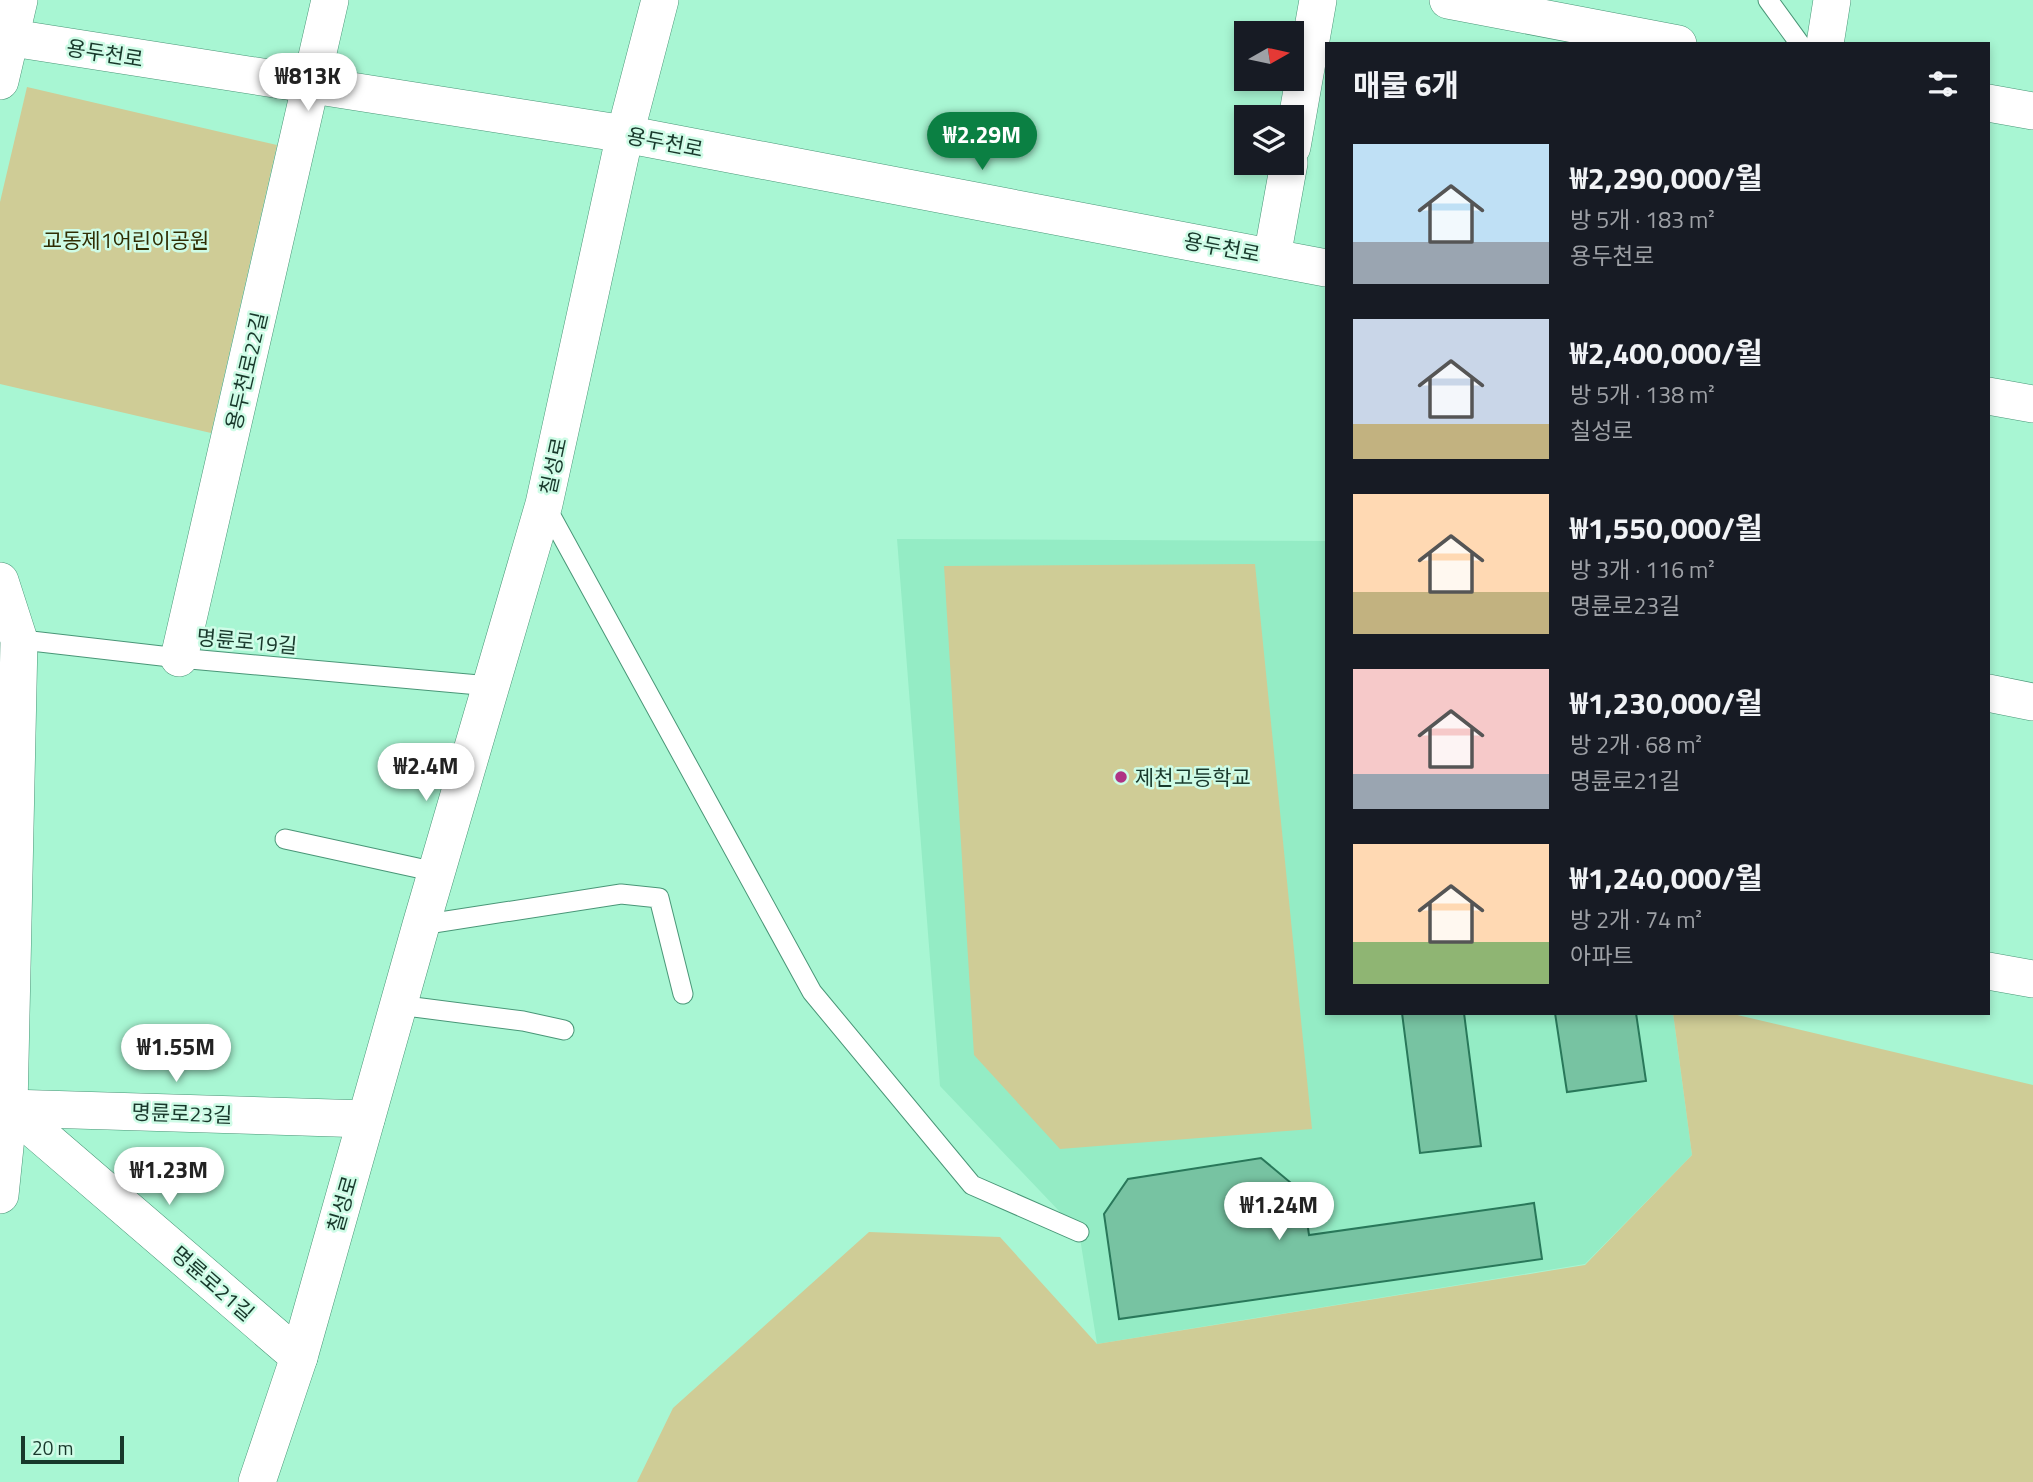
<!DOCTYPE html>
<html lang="ko">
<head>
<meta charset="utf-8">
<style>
	body { margin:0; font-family:"Titillium Web","Noto Sans KR",sans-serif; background:#20242c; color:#f1f3f6; height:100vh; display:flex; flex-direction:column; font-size:26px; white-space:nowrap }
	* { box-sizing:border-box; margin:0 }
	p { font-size:23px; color:#9ea1a6 }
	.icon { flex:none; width:38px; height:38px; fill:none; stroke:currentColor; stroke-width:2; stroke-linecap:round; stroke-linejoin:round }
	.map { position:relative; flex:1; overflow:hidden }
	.drawer { position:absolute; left:1325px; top:42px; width:665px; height:973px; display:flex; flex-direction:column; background:#171b24; border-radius:0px; box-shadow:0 4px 10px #0003 }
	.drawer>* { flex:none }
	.needle { width:46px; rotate:81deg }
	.buttons { position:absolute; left:1234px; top:21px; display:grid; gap:14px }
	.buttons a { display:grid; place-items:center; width:70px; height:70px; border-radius:0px; background:#171b24; box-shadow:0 4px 10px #0003; font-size:35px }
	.scale { position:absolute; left:21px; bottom:18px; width:103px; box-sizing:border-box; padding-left:7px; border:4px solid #18382b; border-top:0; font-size:19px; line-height:24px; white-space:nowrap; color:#18382b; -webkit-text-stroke:5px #cffce7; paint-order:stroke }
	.price { position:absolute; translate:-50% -60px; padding:0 16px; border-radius:24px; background:#fff; color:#222; font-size:23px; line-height:46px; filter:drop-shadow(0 2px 4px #0008) }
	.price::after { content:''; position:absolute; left:50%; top:42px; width:21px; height:16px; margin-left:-10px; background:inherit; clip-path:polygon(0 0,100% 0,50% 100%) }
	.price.selected { background:#0b8043; color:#fff }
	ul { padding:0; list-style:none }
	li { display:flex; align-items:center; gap:21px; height:175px; padding:0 28px }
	li span { display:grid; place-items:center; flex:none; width:196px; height:140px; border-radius:0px; color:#555 }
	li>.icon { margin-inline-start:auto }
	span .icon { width:84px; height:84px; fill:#fffc; stroke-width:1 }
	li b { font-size:30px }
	h2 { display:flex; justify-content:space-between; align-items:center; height:84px; padding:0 28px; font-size:30px }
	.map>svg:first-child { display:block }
	.built { fill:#94ecc5 }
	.green { fill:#cfcc96 }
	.building { fill:#77c3a2; stroke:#29785a; stroke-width:2 }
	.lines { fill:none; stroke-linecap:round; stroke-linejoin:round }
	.lane-casing { stroke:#499677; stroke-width:21 }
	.street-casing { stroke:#499677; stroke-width:38 }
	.lane { stroke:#fff; stroke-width:19 }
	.street { stroke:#fff; stroke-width:37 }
	.poi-dot { fill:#af3384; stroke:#cffce7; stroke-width:2.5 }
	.labels { text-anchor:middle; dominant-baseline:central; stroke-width:5; stroke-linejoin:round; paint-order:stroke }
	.street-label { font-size:21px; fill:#18382b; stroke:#cffce7 }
	.park-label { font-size:21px; fill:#302d03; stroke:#cffce7 }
	.poi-label { font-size:21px; fill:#18382b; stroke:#cffce7; text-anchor:start }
</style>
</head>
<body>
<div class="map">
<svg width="2033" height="1482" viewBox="0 0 2033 1482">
	<rect width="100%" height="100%" fill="#a8f6d3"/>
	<path class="built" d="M897 539 1326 541V1013H1673L1692 1155 1585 1264 1097 1344 1079 1232 940 1086Z"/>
	<g class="green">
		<path d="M27 87 277 145 211 433 0 384V202Z"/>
		<path d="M1255 564 1312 1129 1060 1149 974 1055 944 566Z"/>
		<path d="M1673 1013H1729L2033 1085V1482H637L673 1408 869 1232 1000 1237 1097 1344 1585 1265 1692 1155Z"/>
	</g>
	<g class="building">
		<path d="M1402 1013H1464L1481 1146 1420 1153Z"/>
		<path d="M1555 1013H1636L1646 1081 1567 1092Z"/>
		<path d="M1261 1158 1303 1193 1309 1235 1534 1203 1542 1259 1119 1319 1104 1214 1128 1179Z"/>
	</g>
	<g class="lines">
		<g class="lane-casing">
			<g id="lane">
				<path d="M1768 0 1800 44"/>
				<path d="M545 505 812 992 972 1185 1079 1232"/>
				<path d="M14 639 179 658 490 686"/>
				<path d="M285 839 436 872"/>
				<path d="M421 925 621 894 659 898 683 994"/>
				<path d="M398 1005 523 1021 564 1030"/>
			</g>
		</g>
		<g class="street-casing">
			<g id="street">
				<path d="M1448 0 1678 44"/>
				<path d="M0 36 625 134 1326 268"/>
				<path d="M1825 44 1832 0"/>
				<path d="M0 81 19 0"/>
				<path d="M1988 103 2033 111"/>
				<path d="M1292 147 1318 0"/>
				<path d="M1272 257 1289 163"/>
				<path d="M1988 396 2033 404"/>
				<path d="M0 581 19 640 9 1108 0 1195"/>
				<path d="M179 658 330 0"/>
				<path d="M1988 693 2033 702"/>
				<path d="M1988 971 2033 979"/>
				<path d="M0 1100 299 1357"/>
				<path d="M1 1112 9 1108 366 1119"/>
				<path d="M257 1482 299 1357 421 925 544 504 625 134 660 0"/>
			</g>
		</g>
		<use href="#lane" class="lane"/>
		<use href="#street" class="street"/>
	</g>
	<circle class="poi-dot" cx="1121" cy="777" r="7"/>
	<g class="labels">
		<g class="street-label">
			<text transform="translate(105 53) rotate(9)">용두천로</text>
			<text transform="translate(665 142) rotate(11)">용두천로</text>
			<text transform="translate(1222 247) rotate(11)">용두천로</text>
			<text transform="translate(246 371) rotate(-77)">용두천로22길</text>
			<text transform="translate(553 466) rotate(-78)">칠성로</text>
			<text transform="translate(247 641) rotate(5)">명륜로19길</text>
			<text transform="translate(182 1113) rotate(2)">명륜로23길</text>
			<text transform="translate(342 1204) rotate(-74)">칠성로</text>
			<text transform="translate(213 1283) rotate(41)">명륜로21길</text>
		</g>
		<g class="park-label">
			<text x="126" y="240">교동제1어린이공원</text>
		</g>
		<g class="poi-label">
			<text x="1135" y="777">제천고등학교</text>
		</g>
	</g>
</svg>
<div class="buttons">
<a><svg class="needle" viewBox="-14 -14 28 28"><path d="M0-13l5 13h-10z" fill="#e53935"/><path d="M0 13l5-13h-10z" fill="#9ea1a6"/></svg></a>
<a><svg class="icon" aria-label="layers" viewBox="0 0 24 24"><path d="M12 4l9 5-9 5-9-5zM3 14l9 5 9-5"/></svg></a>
</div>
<div class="scale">20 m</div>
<b class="price" style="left:308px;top:113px">₩813K</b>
<b class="price selected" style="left:982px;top:172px">₩2.29M</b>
<b class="price" style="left:426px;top:803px">₩2.4M</b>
<b class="price" style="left:176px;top:1084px">₩1.55M</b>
<b class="price" style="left:169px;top:1207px">₩1.23M</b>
<b class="price" style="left:1279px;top:1242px">₩1.24M</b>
<section class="drawer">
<h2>매물 6개<svg class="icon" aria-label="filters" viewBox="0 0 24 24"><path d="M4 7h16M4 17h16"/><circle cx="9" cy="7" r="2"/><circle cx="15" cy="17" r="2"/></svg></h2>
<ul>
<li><span style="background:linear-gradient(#bfe0f5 70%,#9aa5b1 0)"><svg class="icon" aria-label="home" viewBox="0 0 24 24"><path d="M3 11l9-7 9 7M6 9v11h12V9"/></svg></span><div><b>₩2,290,000/월</b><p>방 5개 · 183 m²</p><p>용두천로</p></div></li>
<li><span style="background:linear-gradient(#c9d6e8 75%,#c2b280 0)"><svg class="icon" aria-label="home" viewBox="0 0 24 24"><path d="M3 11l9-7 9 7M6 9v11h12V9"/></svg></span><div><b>₩2,400,000/월</b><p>방 5개 · 138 m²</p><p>칠성로</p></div></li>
<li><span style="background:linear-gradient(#ffd9b3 70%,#c2b280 0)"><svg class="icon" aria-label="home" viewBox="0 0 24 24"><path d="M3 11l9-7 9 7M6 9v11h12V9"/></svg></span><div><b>₩1,550,000/월</b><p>방 3개 · 116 m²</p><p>명륜로23길</p></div></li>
<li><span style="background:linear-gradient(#f6c9c9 75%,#9aa5b1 0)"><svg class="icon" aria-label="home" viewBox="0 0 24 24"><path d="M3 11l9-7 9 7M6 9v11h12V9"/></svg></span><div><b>₩1,230,000/월</b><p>방 2개 · 68 m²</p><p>명륜로21길</p></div></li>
<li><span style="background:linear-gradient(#ffd9b3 70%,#8fb573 0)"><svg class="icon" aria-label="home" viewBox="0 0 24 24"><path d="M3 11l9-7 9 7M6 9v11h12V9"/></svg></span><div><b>₩1,240,000/월</b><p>방 2개 · 74 m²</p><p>아파트</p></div></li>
</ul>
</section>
</div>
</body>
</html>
